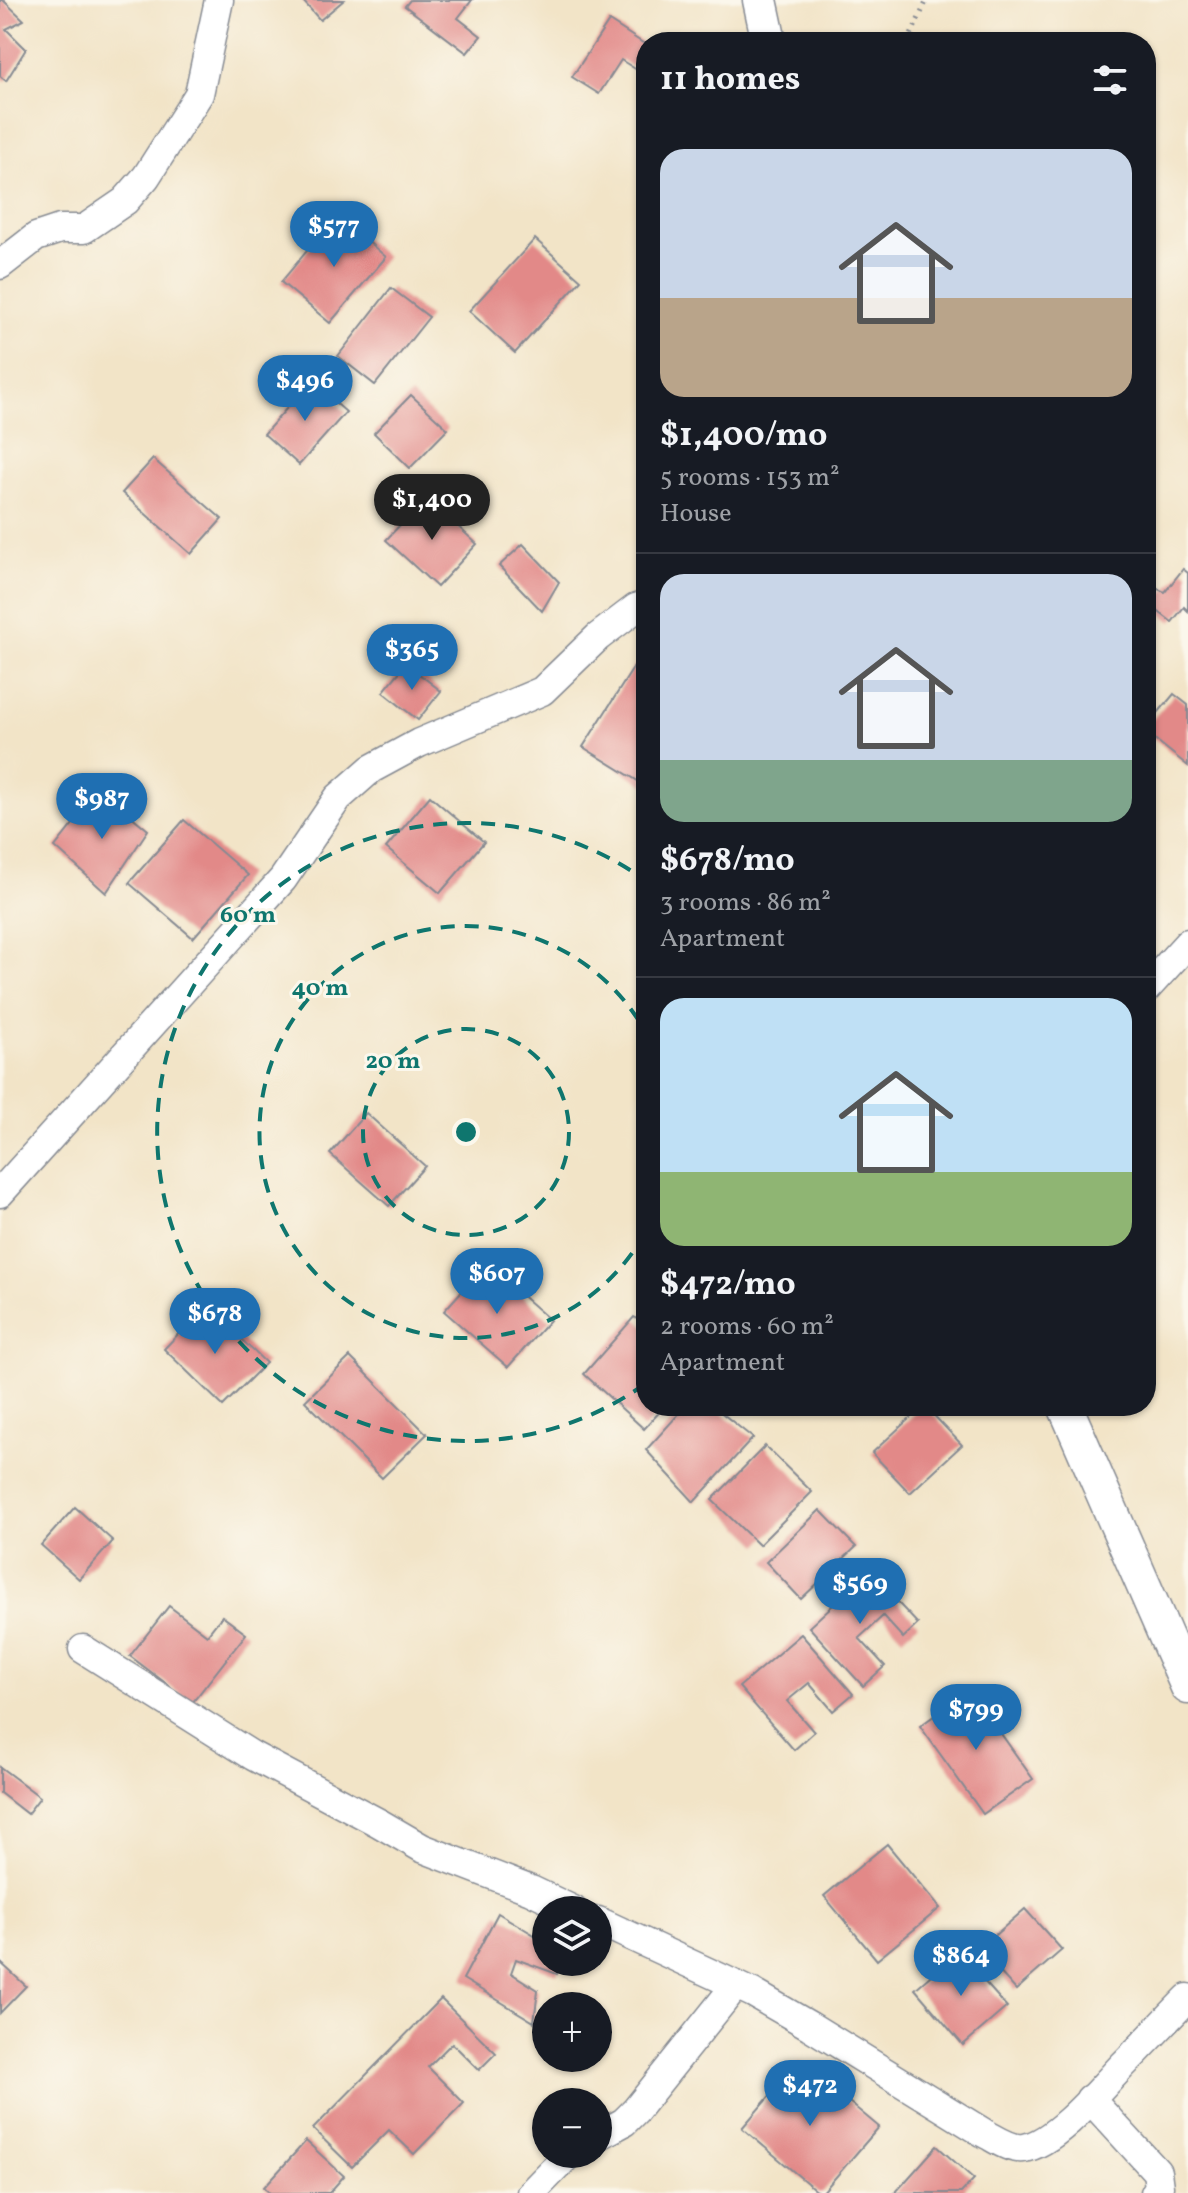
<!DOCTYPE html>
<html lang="en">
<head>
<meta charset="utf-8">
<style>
	body { margin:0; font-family:Vollkorn,serif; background:#20242c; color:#f1f3f6; height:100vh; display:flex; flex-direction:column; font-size:30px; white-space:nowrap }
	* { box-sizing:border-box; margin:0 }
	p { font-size:26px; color:#9ea1a6 }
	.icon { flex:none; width:44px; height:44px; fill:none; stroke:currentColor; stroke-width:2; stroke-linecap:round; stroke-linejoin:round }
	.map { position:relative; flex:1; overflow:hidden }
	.details { position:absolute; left:636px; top:32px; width:520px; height:1384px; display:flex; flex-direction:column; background:#171b24; border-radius:32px; box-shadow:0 2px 6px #0004 }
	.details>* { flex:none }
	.fabs { position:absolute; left:532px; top:1896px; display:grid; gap:16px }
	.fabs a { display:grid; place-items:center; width:80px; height:80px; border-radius:50%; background:#171b24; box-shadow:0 2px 6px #0004; font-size:40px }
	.price { position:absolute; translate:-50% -68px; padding:0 18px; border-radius:28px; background:#1f6fb2; color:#fff; font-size:26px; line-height:52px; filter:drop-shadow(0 2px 4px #0008) }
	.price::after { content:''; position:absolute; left:50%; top:48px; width:24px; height:18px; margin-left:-12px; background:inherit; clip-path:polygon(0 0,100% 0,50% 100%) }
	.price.active { background:#222; color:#fff }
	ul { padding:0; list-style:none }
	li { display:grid; align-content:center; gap:16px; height:424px; padding:0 24px }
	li+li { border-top:2px solid #363941 }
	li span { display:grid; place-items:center; height:248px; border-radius:24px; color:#555 }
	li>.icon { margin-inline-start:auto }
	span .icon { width:144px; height:144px; fill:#fffc; stroke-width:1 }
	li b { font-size:34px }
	h2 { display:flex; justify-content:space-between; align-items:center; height:96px; padding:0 24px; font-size:34px }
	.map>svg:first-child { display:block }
	.building { fill:#e28988 }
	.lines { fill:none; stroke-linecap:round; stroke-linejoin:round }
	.minor-casing { stroke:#868a92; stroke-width:31 }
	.tertiary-casing { stroke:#868a92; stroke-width:37 }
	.path { stroke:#868a92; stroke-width:5; stroke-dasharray:2 6; stroke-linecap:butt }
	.minor { stroke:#fff; stroke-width:28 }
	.tertiary { stroke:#fff; stroke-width:34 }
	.ring { fill:none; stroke:#0f766e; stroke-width:4; stroke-dasharray:14 10 }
	.centre { fill:#0f766e; stroke:#fbf7ec; stroke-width:4 }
	.ring-label { font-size:24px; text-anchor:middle; font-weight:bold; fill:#0f766e; stroke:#fbf7ec; stroke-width:6; stroke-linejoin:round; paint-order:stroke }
</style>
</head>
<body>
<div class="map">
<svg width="1188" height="2193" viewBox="0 0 1188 2193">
	<rect width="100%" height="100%" fill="#fbf7ec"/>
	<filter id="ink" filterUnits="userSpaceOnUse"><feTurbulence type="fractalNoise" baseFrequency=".0125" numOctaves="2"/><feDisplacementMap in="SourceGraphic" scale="16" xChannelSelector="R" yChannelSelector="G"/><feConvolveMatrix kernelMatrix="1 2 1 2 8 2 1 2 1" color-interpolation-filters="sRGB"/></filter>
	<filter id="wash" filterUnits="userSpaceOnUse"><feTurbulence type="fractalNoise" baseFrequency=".006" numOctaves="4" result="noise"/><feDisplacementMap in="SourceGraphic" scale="32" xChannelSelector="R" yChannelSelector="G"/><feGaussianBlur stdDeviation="1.8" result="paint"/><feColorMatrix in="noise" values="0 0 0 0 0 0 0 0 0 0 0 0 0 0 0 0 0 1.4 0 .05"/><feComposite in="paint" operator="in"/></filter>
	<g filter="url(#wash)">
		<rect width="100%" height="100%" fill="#f2e4c7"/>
		<g id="blocks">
			<g class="building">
				<path d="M0 0H3L24 20 6 29 26 49 6 81 0 76Z"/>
				<path d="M302 0H344L320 20Z"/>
				<path d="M410 0H472L458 18 481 36 467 53 405 6Z"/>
				<path d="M609 21 646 45V56L637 70 621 60 599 94 572 77Z"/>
				<path d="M337 215 386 257 330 323 281 282Z"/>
				<path d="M535 239 581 280 515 353 469 311Z"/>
				<path d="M391 288 429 317 375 385 338 356Z"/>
				<path d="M311 381 346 412 299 465 264 434Z"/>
				<path d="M411 395 448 429 410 468 374 433Z"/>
				<path d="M153 459 222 519 191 554 122 493Z"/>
				<path d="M426 497 477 544 437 587 386 540Z"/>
				<path d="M523 544 559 582 542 611 499 566Z"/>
				<path d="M1183 569 1188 573V611L1184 607 1172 622 1147 603 1153 587 1165 592Z"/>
				<path d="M646 648V786L583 747Z"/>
				<path d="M406 664 441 691 418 720 383 692Z"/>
				<path d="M1174 694 1188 705V766L1146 732V727Z"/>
				<path d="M100 790 148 830 106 893 55 847Z"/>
				<path d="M430 796 484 842 440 893 386 848Z"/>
				<path d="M184 820 248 875 193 938 129 883Z"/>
				<path d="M366 1113 425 1166 389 1206 330 1154Z"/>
				<path d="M486 1264 550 1320 508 1367 444 1311Z"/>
				<path d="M206 1305 266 1363 223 1406 164 1349Z"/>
				<path d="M634 1317 646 1326V1406H665L644 1429 584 1374Z"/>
				<path d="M350 1357 427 1434 382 1478 305 1401Z"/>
				<path d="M686 1406H713L753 1438 694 1502 646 1450Z"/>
				<path d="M923 1406H925L962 1445 910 1493 872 1453Z"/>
				<path d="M765 1446 812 1492 759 1545 712 1500Z"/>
				<path d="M75 1507 113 1541 79 1579 41 1545Z"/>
				<path d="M820 1510 856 1547 801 1599 766 1562Z"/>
				<path d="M869 1572 918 1624 903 1638 883 1616 859 1638 885 1666 863 1686 809 1627Z"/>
				<path d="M169 1606 207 1635 222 1616 246 1634 192 1703 130 1656Z"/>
				<path d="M801 1634 853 1694 833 1711 809 1683 787 1701 814 1732 794 1750 739 1687Z"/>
				<path d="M970 1690 1033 1779 983 1814 920 1726Z"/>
				<path d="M0 1767 40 1797 27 1814 0 1793Z"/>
				<path d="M887 1844 940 1908 877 1960 824 1896Z"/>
				<path d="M1025 1909 1062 1950 1016 1990 979 1949Z"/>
				<path d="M498 1913 546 1942V1962H561L557 1974 516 1959 511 1973 538 1990 534 2022 463 1979Z"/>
				<path d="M958 1952 1007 2007 963 2045 915 1989Z"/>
				<path d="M0 1962 26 1986 0 2013Z"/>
				<path d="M441 1999 496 2053 479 2070 452 2043 428 2067 464 2103 414 2154 389 2130 352 2167 313 2129Z"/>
				<path d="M800 2061 879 2127 822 2193H819L742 2128Z"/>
				<path d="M306 2141 344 2176 329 2193H271L264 2187Z"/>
				<path d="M937 2146 974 2179 961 2193H895Z"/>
			</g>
		</g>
	</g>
	<g filter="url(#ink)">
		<use href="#blocks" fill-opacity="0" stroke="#868a92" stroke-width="2"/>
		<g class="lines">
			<g class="minor-casing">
				<g id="minor">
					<path d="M0 265 36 237 60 229H84L125 201 146 177 199 94 219 0"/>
					<path d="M1146 989 1188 943"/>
					<path d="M0 1193 283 879 338 798 371 769 419 743 542 691 598 637 636 608 646 605"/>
					<path d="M83 1649 253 1756 379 1823 422 1848 531 1890 573 1910"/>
					<path d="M598 1921 753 1993 810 2026 984 2133C996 2139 1010 2150 1024 2148 1056 2143 1101 2088 1123 2065 1145 2043 1166 2020 1188 1998"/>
					<path d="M1090 2099 1157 2172 1159 2187 1155 2193"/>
					<path d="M598 2136 624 2122 636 2110 736 1985"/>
					<path d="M531 2193 569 2154"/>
				</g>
			</g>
			<g class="tertiary-casing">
				<g id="tertiary">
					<path d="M760 0 769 42"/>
					<path d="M1065 1406 1188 1687"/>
				</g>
			</g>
			<path class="path" d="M908 42 927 0"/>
			<use href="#minor" class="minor"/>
			<use href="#tertiary" class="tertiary"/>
		</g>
	</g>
	<g class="ring">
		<circle cx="466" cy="1132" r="103"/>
		<path d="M645 1233A206 206 0 1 1 645 1031"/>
		<path d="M645 1384A309 309 0 1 1 645 880"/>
	</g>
	<circle cx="466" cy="1132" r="12" class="centre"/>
	<g class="ring-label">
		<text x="248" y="922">60 m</text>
		<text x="320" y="995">40 m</text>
		<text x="393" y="1068">20 m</text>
	</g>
</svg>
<div class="fabs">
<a><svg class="icon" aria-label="layers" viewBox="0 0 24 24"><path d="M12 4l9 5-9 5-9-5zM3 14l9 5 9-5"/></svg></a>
<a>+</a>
<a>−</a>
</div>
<b class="price" style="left:334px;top:269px">$577</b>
<b class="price" style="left:305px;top:423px">$496</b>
<b class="price active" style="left:432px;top:542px">$1,400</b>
<b class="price" style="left:412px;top:692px">$365</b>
<b class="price" style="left:102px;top:841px">$987</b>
<b class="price" style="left:497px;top:1316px">$607</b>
<b class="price" style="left:215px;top:1356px">$678</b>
<b class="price" style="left:860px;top:1626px">$569</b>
<b class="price" style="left:976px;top:1752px">$799</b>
<b class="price" style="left:961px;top:1998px">$864</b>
<b class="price" style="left:810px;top:2128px">$472</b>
<section class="details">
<h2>11 homes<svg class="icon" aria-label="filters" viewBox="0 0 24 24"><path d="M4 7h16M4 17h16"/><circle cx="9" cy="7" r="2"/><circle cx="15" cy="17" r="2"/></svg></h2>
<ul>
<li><span style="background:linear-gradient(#c9d6e8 60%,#b9a48a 0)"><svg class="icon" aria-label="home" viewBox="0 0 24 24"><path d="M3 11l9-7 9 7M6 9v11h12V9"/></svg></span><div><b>$1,400/mo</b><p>5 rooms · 153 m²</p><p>House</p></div></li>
<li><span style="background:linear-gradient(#c9d6e8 75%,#7fa58c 0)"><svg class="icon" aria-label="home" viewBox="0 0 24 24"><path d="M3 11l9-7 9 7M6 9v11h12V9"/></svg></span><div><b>$678/mo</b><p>3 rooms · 86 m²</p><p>Apartment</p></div></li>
<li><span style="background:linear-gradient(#bfe0f5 70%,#8fb573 0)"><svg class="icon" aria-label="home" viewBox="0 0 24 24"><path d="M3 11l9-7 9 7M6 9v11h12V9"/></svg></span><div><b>$472/mo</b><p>2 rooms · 60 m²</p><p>Apartment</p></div></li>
</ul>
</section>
</div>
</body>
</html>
